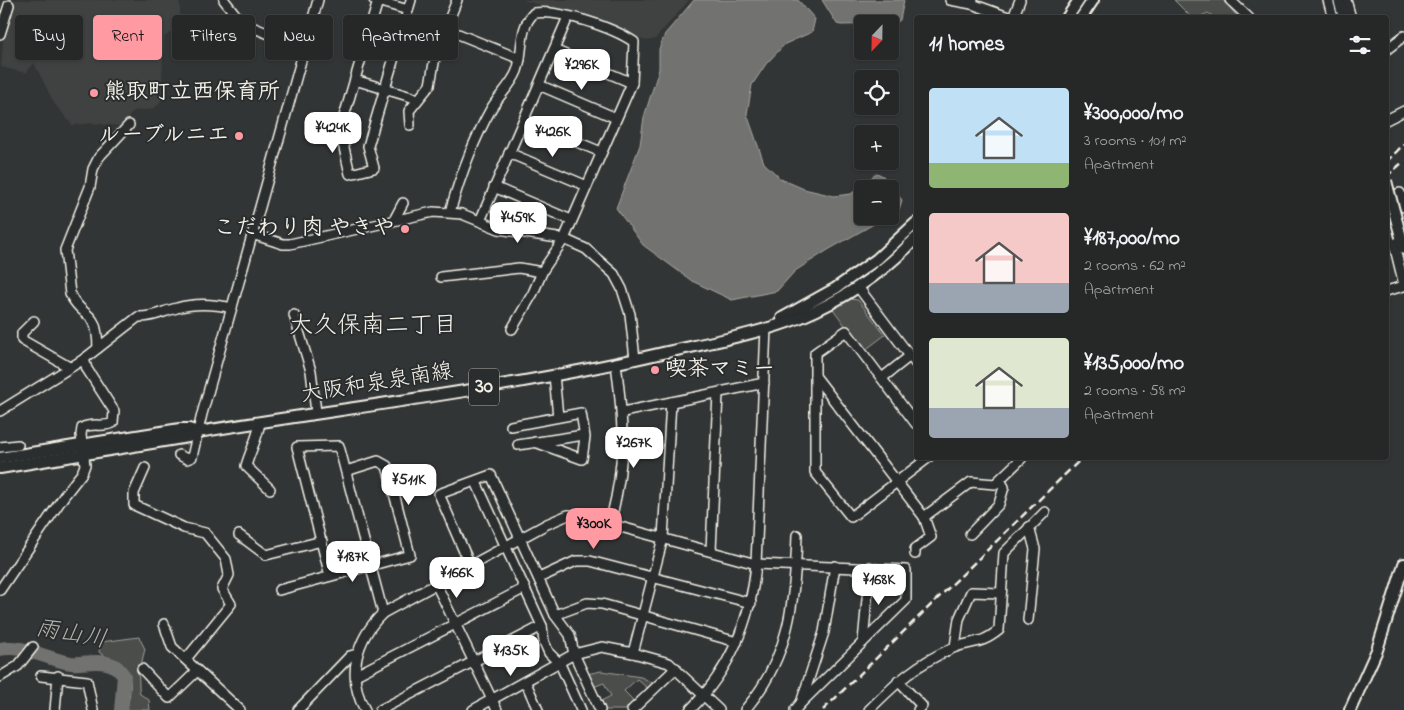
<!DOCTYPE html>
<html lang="en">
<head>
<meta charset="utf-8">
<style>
	body { margin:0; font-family:"Indie Flower","Klee One",sans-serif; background:#2e3030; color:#f1f3f6; height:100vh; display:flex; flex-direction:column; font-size:19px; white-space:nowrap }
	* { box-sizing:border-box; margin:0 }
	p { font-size:16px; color:#a4a6a8 }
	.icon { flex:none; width:28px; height:28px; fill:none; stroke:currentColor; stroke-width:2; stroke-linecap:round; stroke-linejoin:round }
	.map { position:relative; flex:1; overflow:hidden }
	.sheet { position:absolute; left:914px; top:15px; width:475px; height:445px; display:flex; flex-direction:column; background:#262828; border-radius:5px; box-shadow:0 1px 4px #0004,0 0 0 1px #424445 }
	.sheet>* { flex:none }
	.hud { position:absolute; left:15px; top:15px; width:475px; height:45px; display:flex; gap:10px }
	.needle { width:32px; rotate:202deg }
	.tools { position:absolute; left:854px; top:15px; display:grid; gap:10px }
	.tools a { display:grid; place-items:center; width:45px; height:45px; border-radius:5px; background:#262828; box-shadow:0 1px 4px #0004,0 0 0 1px #424445; font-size:25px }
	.price { position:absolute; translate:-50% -42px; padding:0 11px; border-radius:10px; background:#fff; color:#222; font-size:16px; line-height:32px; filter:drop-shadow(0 1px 2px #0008) }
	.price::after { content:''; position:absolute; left:50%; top:30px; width:15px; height:11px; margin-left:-8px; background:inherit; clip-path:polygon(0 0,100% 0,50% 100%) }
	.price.active { background:#ff9aa2; color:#111 }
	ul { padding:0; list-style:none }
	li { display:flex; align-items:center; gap:15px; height:125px; padding:0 15px }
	li span { display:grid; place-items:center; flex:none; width:140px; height:100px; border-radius:5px; color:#555 }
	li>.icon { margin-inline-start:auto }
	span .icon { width:60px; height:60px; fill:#fffc; stroke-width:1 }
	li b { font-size:21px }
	h2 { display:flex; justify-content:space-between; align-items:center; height:60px; padding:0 15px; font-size:21px }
	.pill { padding:0 18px; border-radius:5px; background:#262828; box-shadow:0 1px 4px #0004,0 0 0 1px #424445; font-size:18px; line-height:45px }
	.pill.active { background:#ff9aa2; color:#111 }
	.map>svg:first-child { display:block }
	.built { fill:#404242 }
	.green { fill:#4b4d4c; stroke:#a09f9a }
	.water { fill:#727370; stroke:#a6a5a0 }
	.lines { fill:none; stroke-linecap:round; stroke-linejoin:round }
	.river { stroke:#727370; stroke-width:14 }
	.minor-casing { stroke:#f4f1e8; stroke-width:12 }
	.major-casing { stroke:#f4f1e8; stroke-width:14 }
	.minor { stroke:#2a2d2e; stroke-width:9 }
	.major { stroke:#2a2d2e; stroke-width:10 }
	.rail { stroke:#f4f1e8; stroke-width:2.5; stroke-dasharray:8 4; stroke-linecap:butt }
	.major-bridge-casing { stroke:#f4f1e8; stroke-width:14; stroke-linecap:butt }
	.major-bridge { stroke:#2a2d2e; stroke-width:10 }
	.poi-dot { fill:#ff9aa2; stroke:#2a2d2e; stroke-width:2 }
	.labels { text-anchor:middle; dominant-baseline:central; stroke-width:4; stroke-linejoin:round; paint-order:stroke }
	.shield { fill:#2a2d2e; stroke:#b7b6b0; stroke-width:1 }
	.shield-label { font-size:21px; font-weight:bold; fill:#f4f1e8 }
	.poi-label { font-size:22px; font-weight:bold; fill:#f4f1e8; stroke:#2a2d2e; text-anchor:start }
	.street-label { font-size:22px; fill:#f4f1e8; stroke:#2a2d2e }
	.neighbourhood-label { font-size:24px; fill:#f4f1e8; stroke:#2a2d2e }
	.water-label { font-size:24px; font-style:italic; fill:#b3b2ac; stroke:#2a2d2e }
</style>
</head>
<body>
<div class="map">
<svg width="1404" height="710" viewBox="0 0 1404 710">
	<rect width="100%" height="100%" fill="#323535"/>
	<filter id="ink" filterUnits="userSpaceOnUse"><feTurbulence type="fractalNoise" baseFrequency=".02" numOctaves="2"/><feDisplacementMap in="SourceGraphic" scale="10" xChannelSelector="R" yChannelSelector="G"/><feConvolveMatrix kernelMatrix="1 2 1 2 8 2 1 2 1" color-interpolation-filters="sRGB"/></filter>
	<g filter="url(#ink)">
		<g class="built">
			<path d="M12 0H178L180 4V22L174 30 164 37 161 100 158 105 152 109 134 111 120 126 92 123 72 125 54 103 34 63 26 73 1 67 4 31Z"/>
			<path d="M522 0H689L655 39 646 41 607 23Z"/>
		</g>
		<g class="green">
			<path d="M1174 0H1223L1238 17H1214L1208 13 1199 17H1191Z"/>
			<path d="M851 299 858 300 885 335 864 351 833 309Z"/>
			<path d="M139 637 145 649 141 665 137 669C140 676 138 685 140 694L149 700 150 710H127C130 692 136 671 117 660 110 657 104 657 99 652L101 642Z"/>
			<path d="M601 671 641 677 655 684 648 689 637 679 624 691 635 702 627 710H603L599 702 611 696 604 683 593 687 587 674Z"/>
		</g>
		<g class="water">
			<path d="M694 0H798L815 19 812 32 785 44 766 64 752 85 747 114 764 163 781 179 804 189 834 196 851 194 877 173 883 176 902 200 899 210 890 215V189H862V216H888L828 250 795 271 777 291 732 300 692 281 643 245 616 208 640 145 644 117 659 69V49L665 34Z"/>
			<path d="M822 0H904L900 20 891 27 890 24 841 25 837 24Z"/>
		</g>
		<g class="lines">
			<path class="river" d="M0 649C25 644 47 660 71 663 83 664 95 660 106 663 115 665 119 669 124 676L121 710"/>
			<g class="minor-casing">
				<g id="minor">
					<path d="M224 0 242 23 304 48"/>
					<path d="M374 0 408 10"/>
					<path d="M950 0 972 4"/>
					<path d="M973 0 972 4 1011 18"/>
					<path d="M1230 0 1249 18"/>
					<path d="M1328 0 1333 18"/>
					<path d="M1346 0 1351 18"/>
					<path d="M378 1 340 130 350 174 374 168 368 146 411 0"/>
					<path d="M1013 18 1020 0"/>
					<path d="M446 29 520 59"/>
					<path d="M0 34 9 5"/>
					<path d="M554 50 632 83"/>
					<path d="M1386 50 1404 36"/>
					<path d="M355 80 418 99"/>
					<path d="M539 85 616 118"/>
					<path d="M524 120 601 152"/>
					<path d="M1386 120 1404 111"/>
					<path d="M410 125 409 111 430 85 436 52 457 0"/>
					<path d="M509 153 587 186"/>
					<path d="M494 187 571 220"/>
					<path d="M1386 198 1400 193 1404 207"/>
					<path d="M450 212C460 177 473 141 491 109 499 95 511 86 517 71 524 52 518 28 534 13 559 9 614 28 634 42L632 83 564 239 543 270 533 293 512 329"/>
					<path d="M1386 212 1404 285"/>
					<path d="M394 220 403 203"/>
					<path d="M480 221 568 17"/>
					<path d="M252 234 283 244H290L433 212 462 214 499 229 564 239 586 249 614 274 622 289 630 314 635 359"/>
					<path d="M441 277 519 268 542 272"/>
					<path d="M858 287 916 364"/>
					<path d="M1386 291 1404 286"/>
					<path d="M294 315 311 371 316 412"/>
					<path d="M34 321 22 333V340L69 367"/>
					<path d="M98 348C97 306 84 322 70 294L65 250 90 187 93 169 99 157 129 125"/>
					<path d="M554 375 558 417"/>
					<path d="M815 376 924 517 971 482 995 484 1022 458"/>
					<path d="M882 378 910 356"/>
					<path d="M0 411 84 359 138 317C152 318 163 311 177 308 195 303 214 304 232 308"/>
					<path d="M623 412 764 383"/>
					<path d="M260 422C258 438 250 451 246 466L270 489"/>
					<path d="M916 424 846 331 815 353V472L851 517 928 458"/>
					<path d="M511 426 581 413 585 437 582 459 535 442"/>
					<path d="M518 445 584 435"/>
					<path d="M0 447 18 445"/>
					<path d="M179 455 187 459 192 457 202 414 318 0"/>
					<path d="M145 468 134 493V505L184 528 205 533 226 559 229 575 222 589 231 604 186 659"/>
					<path d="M476 482 542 626 544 642 549 653 560 664 581 710"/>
					<path d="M610 523C626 464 624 424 616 364"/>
					<path d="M970 534 999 504 1004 487 1000 480"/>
					<path d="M239 535 266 555 322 541"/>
					<path d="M711 551 718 393"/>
					<path d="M915 554V549L931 537 924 517"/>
					<path d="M470 565 439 494 491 475 555 615 570 635 574 654 600 710"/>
					<path d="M330 576 297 447 339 446 383 613"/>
					<path d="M539 578 576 561H590L751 603"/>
					<path d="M436 584 497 710"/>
					<path d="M0 590 64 496 82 473 85 465 81 435 82 428C92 422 103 428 113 423L114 411 87 369 84 359"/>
					<path d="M279 590 410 555 387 466 378 461 346 471"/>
					<path d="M555 615 587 603 602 604 737 642"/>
					<path d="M1028 620 1035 549 1029 527"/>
					<path d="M164 624 172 647 240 710"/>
					<path d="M863 642 870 567"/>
					<path d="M955 647 959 619 971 592 1000 593"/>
					<path d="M633 653 663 538 671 402"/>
					<path d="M142 669 169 698 197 671"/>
					<path d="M356 675 525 588"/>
					<path d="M41 676 87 681 93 710"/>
					<path d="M0 677 18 666 33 647"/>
					<path d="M898 681 922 706 918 710"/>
					<path d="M526 683 538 710"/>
					<path d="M55 710 58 676"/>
					<path d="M298 710 350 656 357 654"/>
					<path d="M365 710C346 676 356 639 383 613L547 524 568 515H577L756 564 906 570V600L801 703"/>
					<path d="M380 710 542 626"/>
					<path d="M473 710 574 654 602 647 633 653 669 663 719 710"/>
					<path d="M632 710 676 668"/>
					<path d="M690 710C730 670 751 620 756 564L766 328"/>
					<path d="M745 710C790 657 795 601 797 535"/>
					<path d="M795 710 801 703 824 632 835 566"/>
					<path d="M869 710C896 683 916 664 953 648 973 640 979 646 999 630L1004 553 1045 512"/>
				</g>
			</g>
			<g class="major-casing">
				<g id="major">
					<path d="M1339 0 1344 18"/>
					<path d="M1067 18 1079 0"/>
					<path d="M1081 18 1093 0"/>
					<path d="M1401 237 1404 249"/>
					<path d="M782 318 836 288 877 259 916 223"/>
					<path d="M0 458 180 429H189L198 432"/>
					<path d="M0 468 188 437 198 432C351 407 507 389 658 354 706 343 756 335 801 317 845 299 884 272 916 238"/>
					<path d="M1350 710 1377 650 1404 564"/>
				</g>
			</g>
			<use href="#minor" class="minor"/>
			<use href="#major" class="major"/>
			<g class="rail">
				<path d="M1386 162 1404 144"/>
				<path d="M1386 177 1404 161"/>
				<path d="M823 710 1082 458"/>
			</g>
			<g class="major-bridge-casing">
				<path id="major-bridge" d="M1386 181 1401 237"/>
			</g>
			<use href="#major-bridge" class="major-bridge"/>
		</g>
	</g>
	<g class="poi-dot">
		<circle cx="94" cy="93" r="5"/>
		<circle cx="239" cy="136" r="5"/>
		<circle cx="405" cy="229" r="5"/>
		<circle cx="655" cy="370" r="5"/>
	</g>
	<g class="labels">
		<rect class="shield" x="469" y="368.5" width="30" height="37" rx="4"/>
		<g class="shield-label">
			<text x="484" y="387">30</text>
		</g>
		<g class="poi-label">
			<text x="104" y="93">熊取町立西保育所</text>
			<text x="229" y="136" text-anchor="end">ルーブルニエ</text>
			<text x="395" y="229" text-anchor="end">こだわり肉 やきや</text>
			<text x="665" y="370">喫茶マミー</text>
		</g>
		<g class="street-label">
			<text transform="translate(377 384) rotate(-9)">大阪和泉泉南線</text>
		</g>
		<g class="neighbourhood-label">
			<text x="373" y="326">大久保南二丁目</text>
		</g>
		<g class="water-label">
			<text transform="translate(71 635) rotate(10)">雨山川</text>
		</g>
	</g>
</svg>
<div class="tools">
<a><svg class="needle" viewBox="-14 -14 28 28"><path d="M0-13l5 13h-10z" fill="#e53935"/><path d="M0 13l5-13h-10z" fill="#a4a6a8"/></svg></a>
<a><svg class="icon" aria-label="locate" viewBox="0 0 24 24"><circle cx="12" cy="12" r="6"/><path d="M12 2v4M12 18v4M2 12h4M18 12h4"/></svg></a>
<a>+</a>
<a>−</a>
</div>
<b class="price" style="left:582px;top:91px">¥296K</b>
<b class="price" style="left:333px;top:154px">¥424K</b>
<b class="price" style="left:553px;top:158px">¥426K</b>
<b class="price" style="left:518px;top:244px">¥459K</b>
<b class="price" style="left:634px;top:469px">¥267K</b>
<b class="price" style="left:409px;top:506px">¥511K</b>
<b class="price active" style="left:594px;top:550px">¥300K</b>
<b class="price" style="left:353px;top:583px">¥187K</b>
<b class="price" style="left:457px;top:599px">¥166K</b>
<b class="price" style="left:879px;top:606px">¥168K</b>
<b class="price" style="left:511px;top:677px">¥135K</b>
<div class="hud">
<a class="pill">Buy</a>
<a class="pill active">Rent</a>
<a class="pill">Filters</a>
<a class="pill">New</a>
<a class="pill">Apartment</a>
</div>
<section class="sheet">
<h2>11 homes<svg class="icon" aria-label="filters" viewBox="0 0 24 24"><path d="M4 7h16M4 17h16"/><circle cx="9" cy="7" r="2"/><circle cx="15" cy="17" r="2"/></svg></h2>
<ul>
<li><span style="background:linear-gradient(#bfe0f5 75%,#8fb573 0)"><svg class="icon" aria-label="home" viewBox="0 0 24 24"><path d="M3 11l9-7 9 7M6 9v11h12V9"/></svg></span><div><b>¥300,000/mo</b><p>3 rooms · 101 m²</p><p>Apartment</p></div></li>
<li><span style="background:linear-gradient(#f6c9c9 70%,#9aa5b1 0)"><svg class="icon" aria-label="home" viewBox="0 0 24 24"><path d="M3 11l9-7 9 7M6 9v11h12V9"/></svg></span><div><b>¥187,000/mo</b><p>2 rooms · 62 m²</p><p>Apartment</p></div></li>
<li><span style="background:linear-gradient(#dfe7d0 70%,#9aa5b1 0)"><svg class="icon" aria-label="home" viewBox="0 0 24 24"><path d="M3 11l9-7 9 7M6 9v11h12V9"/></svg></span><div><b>¥135,000/mo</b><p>2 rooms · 58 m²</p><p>Apartment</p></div></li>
</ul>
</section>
</div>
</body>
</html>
